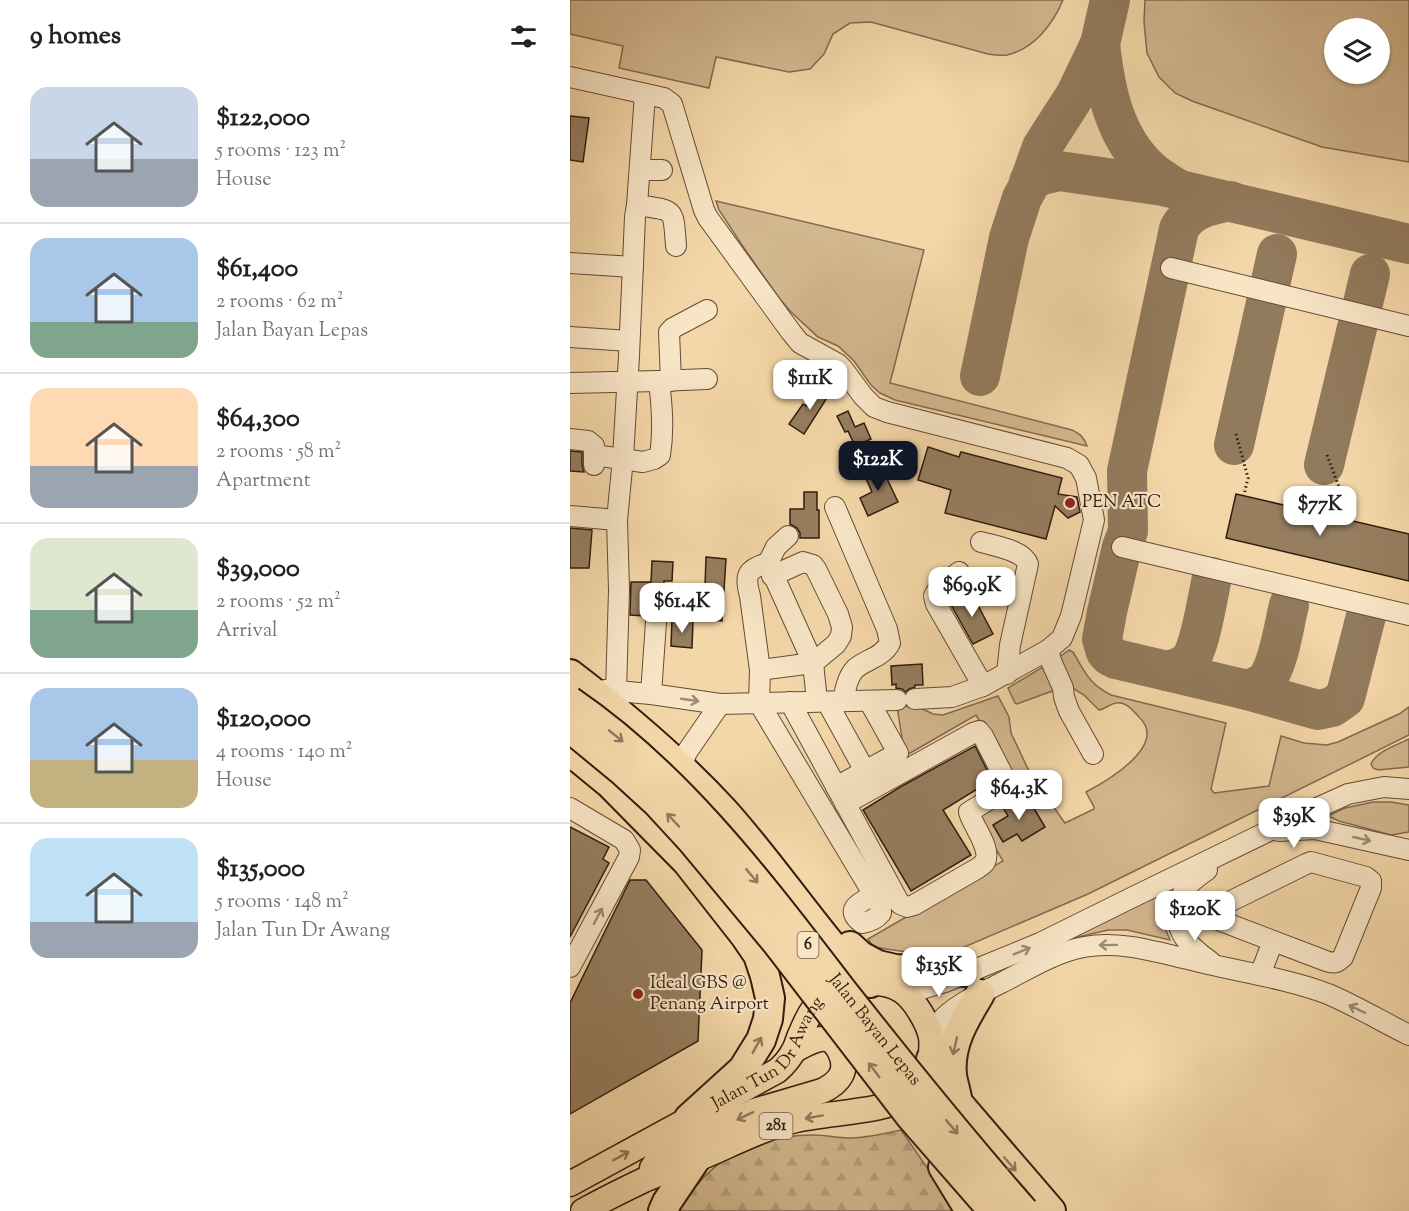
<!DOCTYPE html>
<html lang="en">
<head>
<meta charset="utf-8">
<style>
	body { margin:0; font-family:"Sorts Mill Goudy",serif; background:#f2f2f2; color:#222; height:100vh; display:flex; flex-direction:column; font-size:22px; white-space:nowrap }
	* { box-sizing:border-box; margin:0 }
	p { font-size:20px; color:#767676 }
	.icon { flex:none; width:33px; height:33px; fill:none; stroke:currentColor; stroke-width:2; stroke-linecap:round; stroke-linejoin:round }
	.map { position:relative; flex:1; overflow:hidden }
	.side { display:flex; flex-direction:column; background:#fff; width:570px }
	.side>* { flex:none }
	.fabs { position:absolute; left:754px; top:18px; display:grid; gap:12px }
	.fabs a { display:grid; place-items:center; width:66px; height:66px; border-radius:50%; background:#fff; box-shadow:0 2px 4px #0004; font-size:30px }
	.price { position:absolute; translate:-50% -51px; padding:0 14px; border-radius:12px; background:#fff; color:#222; font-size:20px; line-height:39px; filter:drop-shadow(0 2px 3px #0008) }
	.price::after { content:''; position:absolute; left:50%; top:36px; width:18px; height:14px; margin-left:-9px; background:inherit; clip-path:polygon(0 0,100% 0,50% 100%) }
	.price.current { background:#111827; color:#fff }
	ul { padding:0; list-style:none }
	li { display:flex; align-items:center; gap:18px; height:150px; padding:0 30px }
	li+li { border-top:2px solid #e0e0e0 }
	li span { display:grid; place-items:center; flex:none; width:168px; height:120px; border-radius:18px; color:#555 }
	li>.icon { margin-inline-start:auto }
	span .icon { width:72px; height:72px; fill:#fffc; stroke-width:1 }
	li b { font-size:26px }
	h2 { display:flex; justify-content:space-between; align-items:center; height:72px; padding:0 30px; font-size:26px }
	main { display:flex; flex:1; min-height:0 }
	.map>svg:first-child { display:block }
	.green { fill:#d3b78e; stroke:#826a4f; stroke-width:1.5; fill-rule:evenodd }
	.forest { fill:url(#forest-firs); stroke:#826a4f; stroke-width:1.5 }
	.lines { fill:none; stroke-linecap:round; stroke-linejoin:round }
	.taxiway { stroke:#927a5c; stroke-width:40 }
	.building { fill:#967e5f; stroke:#311d10; stroke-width:1.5 }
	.minor-casing { stroke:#624c36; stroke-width:22 }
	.major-casing { stroke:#311d10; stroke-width:27 }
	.highway-casing { stroke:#311d10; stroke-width:32 }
	.path { stroke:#311d10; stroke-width:3; stroke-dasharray:1.5 3; stroke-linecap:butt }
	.minor { stroke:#f8e5c6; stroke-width:20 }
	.major { stroke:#f4d7a8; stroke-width:24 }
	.highway { stroke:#f4d7a8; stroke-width:28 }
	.highway-bridge-casing { stroke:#311d10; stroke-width:32; stroke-linecap:butt }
	.highway-bridge { stroke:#f4d7a8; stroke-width:28 }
	.oneway { stroke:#9e8b74 }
	.oneway2 { stroke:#927a5c }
	.poi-dot { fill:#8f2418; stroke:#f8e5c6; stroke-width:2 }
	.labels { text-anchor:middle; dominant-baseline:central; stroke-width:4.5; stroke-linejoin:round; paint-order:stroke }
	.shield { fill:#f8e5c6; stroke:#6d5947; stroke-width:1.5 }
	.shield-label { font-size:16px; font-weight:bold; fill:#311d10 }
	.poi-label { font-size:18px; fill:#311d10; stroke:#f8e5c6; text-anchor:start }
	.street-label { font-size:18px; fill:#311d10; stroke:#f8e5c6 }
</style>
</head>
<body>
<main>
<section class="side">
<h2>9 homes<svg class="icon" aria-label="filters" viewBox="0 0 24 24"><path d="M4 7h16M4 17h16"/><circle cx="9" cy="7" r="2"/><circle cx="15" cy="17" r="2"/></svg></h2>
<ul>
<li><span style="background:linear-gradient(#c9d6e8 60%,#9aa5b1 0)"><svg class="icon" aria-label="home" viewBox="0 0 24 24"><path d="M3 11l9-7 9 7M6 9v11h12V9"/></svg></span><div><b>$122,000</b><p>5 rooms · 123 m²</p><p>House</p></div></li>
<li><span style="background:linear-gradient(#a9c7e8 70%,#7fa58c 0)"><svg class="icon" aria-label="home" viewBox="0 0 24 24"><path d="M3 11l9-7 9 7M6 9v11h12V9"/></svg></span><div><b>$61,400</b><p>2 rooms · 62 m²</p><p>Jalan Bayan Lepas</p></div></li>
<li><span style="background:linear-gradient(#ffd9b3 65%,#9aa5b1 0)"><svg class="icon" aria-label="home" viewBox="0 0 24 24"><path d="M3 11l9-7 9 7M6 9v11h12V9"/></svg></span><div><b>$64,300</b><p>2 rooms · 58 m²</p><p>Apartment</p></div></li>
<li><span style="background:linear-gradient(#dfe7d0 60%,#7fa58c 0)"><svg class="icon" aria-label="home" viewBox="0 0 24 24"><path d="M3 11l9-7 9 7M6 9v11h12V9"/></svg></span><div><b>$39,000</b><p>2 rooms · 52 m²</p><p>Arrival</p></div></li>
<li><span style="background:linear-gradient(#a9c7e8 60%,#c2b280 0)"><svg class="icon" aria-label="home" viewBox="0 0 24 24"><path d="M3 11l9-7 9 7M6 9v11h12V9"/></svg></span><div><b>$120,000</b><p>4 rooms · 140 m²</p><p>House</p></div></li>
<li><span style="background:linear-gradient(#bfe0f5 70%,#9aa5b1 0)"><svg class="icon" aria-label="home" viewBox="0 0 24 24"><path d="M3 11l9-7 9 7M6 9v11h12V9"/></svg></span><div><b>$135,000</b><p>5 rooms · 148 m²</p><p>Jalan Tun Dr Awang</p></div></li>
</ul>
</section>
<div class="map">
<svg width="839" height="1211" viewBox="0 0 839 1211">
	<defs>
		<pattern id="forest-firs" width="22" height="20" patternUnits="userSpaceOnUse" patternTransform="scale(1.5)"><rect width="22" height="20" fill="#d3b78e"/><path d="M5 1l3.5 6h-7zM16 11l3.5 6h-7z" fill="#b69d79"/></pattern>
	</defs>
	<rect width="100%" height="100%" fill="#f4d7a8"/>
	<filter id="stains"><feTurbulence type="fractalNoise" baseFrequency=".00333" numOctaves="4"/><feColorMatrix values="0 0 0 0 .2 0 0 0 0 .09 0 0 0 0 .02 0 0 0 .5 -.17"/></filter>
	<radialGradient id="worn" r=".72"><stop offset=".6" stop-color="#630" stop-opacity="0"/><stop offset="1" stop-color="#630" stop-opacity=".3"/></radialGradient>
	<g class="green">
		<path d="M0 0H493C483 24 464 49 437 55 431 56 424 55 418 54L301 22 280 23 263 34 254 54 240 69 219 72 146 57 139 88 49 68 53 46 0 34Z"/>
		<path d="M575 0H839V162L752 147 622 101 605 93 589 77 577 53 574 22ZM765 28H810V74H765Z"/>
		<path d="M146 201 354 250 320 383 502 430C510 434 514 437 517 446L325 400 310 393 301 385 284 361 268 346 248 337 221 312 209 298 174 248 149 210Z"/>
		<path d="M499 650 503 652C515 672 519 684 541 695L656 723 641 789 644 793 699 786 711 736 734 743 757 745 768 742 829 714 839 707V735L518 894 371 957 303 947 298 939 433 861 409 820 410 815 450 790 406 715 335 756 327 707 346 706 363 714 373 715 428 696 439 717 441 733 459 771 492 819 495 823 524 809V807L516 792C537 781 599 745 569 717 563 711 556 701 546 703 540 704 535 709 529 710L514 695 501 687 488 658Z"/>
		<path d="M473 667 485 690 447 704 445 703 438 688Z"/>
		<path d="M839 739V767L808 770 803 768 801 764C807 751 827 745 839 739Z"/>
		<path d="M803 802H821L839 805V832L821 835 769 821 758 816 775 808Z"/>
		<path d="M596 889C588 912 591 919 600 940L557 930H538L504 938 502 936Z"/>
	</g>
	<path class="forest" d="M331 1130 387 1211H109C138 1159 183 1135 243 1135 255 1135 268 1138 280 1138 298 1138 314 1134 331 1130Z"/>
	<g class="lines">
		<g class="taxiway">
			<path d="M530 44C535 90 544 136 579 169 587 177 597 182 606 188"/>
			<path d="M459 182 472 175 489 171 593 186 839 244"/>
			<path d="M410 376 439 238 452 198 457 189 472 147 506 94 530 44 540 0"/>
			<path d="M664 445 707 254"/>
			<path d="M754 465 800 274"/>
			<path d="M642 577C638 596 630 648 619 661 613 667 605 669 597 671L677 690C684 687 692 685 697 679 709 663 714 625 719 605"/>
			<path d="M597 671 546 659 540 656 536 652 532 639 537 612 552 547 558 531 557 471 609 229C619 209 641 205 661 201"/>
			<path d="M677 690 748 710 762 707 775 698 796 616"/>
		</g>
	</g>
	<g class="building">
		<path d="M0 116 19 118 13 162 0 160Z"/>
		<path d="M249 386 260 393 234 434 219 424 233 404 236 406Z"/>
		<path d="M278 411 285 427 294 423 301 439 285 446 278 431 275 432 267 416Z"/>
		<path d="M358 447 389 457 391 452 492 478 488 494 507 497 510 512 498 518 485 506 476 539 375 513 381 490 348 480Z"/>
		<path d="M0 451 12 452V465L14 472 0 471Z"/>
		<path d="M311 466 328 502 298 516 290 498 302 492 294 474Z"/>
		<path d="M234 492H247V510H249V538H230V533L227 528 220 524V509H234Z"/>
		<path d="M666 494 839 534V581L656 538Z"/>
		<path d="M0 528 22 530 19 568H0Z"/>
		<path d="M136 557 156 559 152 621 117 618 119 585 135 586Z"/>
		<path d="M82 561 103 562 102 581H94V613L86 610 80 612 76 616 60 615 61 582H81Z"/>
		<path d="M401 592 423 634 403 644 380 603Z"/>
		<path d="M102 619 123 621 122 648 101 646Z"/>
		<path d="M352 664 353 685H345V687L339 689 336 692 332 689 326 688V684L322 685 321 666Z"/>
		<path d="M405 746 422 780 373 810 401 855 341 891 293 810 332 786Z"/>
		<path d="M456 795 475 827 452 841 447 834 433 842 423 825 438 816 434 809Z"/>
		<path d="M0 827 39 847 33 859 39 863 0 937Z"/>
		<path d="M60 880H76L132 950 128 1041 0 1114V1003Z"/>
	</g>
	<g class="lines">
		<g class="minor-casing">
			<g id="minor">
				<path d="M0 77 94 98 102 104 134 210 138 218 221 332 230 343 268 364 273 369 293 396 304 407 317 412 497 458 509 465 516 478 524 520 501 616 492 638 478 650 413 686 382 697 345 699"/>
				<path d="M70 170H92"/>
				<path d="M67 205C106 211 103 207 106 246"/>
				<path d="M0 263 63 267"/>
				<path d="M601 268 839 326"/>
				<path d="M0 337 59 341"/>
				<path d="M89 381 137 379"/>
				<path d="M101 381 99 332 103 328 137 310"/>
				<path d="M0 383 89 381C92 406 94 430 90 455L84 459 73 462 24 455"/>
				<path d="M0 439 18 441 24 446V465"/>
				<path d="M265 507 317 629 320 643C312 658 296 659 285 669 278 676 274 692 274 701"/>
				<path d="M0 516 47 520"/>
				<path d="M218 536 206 547 198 563 243 663 247 701"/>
				<path d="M411 542C425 546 453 550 458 564L440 645 437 674"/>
				<path d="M552 547 839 615"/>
				<path d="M198 563C177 569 174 575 180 596L190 670 189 703 304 895 311 907V913C306 919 299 922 292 923 273 909 291 902 304 895"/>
				<path d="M389 572 368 589 364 596 366 604 413 686"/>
				<path d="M478 650 481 661 493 688 494 697 499 711 523 754"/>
				<path d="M190 670 243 663 266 644 271 636 272 627 268 614 246 569 243 565 233 562 202 576"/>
				<path d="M35 690 81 694 150 704 327 700"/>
				<path d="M46 691 49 590 47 520 53 458 59 356 65 217 67 205 75 94"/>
				<path d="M81 694 86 622"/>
				<path d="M220 702 330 904 337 907 344 905 408 868C409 867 415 863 415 862 422 848 402 825 399 812L439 787 413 736 409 731 403 733 275 804"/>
				<path d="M257 702 295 771"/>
				<path d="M111 767 117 752 150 704"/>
				<path d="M266 787 328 753 299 701"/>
				<path d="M0 808 54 840 60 850 59 857 0 967"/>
				<path d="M709 831 745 829 839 850"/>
				<path d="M741 862 796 877 801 881V888L773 957C767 963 764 964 756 961L651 921 649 915 650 908 657 903 736 864Z"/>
				<path d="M637 870C630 875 621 881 616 888 611 895 609 901 608 910 605 935 623 949 641 962"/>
				<path d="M690 975 703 941"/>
				<path d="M333 991 355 988 375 982 470 943 561 898 738 812 778 794 814 787 839 789"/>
				<path d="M361 1038C364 1032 367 1027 370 1022 383 1005 412 993 431 983 457 970 485 952 514 947 552 940 589 953 626 961 670 972 715 978 758 994 784 1005 813 1022 839 1035"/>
			</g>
		</g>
		<g class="major-casing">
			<g id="major">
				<path d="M82 1168 87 1161 98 1153 184 1111 252 1091C269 1083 279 1071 270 1052 267 1046 264 1041 257 1039 246 1037 234 1045 225 1050"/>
				<path id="s1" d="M0 1184 207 1071C214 1065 220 1058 224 1050 227 1045 228 1038 231 1033 243 1003 258 983 293 983 306 982 321 983 332 991 345 1000 358 1023 361 1037 362 1043 361 1050 361 1056 360 1069 354 1088 342 1095 314 1113 259 1112 226 1120 190 1129 159 1146 125 1160 108 1167 90 1173 74 1180 53 1190 33 1200 13 1211"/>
			</g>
		</g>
		<g class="highway-casing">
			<g id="highway">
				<path d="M0 674C55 716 107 760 154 811 198 860 235 915 278 965L300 983"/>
				<path d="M0 751 40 784 117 862 175 936 188 955 195 976 200 998 198 1019 191 1040 173 1069 119 1118"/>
				<path d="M280 946 291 956 308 965 325 969 398 972"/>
				<path d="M361 1059 367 1077 389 1104 481 1211"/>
				<path d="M387 1098C386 1091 383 1083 382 1075 379 1044 395 1019 410 994"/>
				<path d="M373 1167 400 1211"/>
				<path d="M93 1211 97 1202 126 1159"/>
			</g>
		</g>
		<g class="path">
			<path d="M666 434 678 478 674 495"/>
			<path d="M757 455 775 503 773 518"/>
		</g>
		<use href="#minor" class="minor"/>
		<use href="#major" class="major"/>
		<use href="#highway" class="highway"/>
		<g class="highway-bridge-casing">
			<g id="highway-bridge">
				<path id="s2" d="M0 701C111 777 191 885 272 990 331 1065 391 1139 454 1211"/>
				<path d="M0 728 52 771 87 803 122 841 206 942 340 1116 423 1211"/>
			</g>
		</g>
		<use href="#highway-bridge" class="highway-bridge"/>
	</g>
	<defs><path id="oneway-shaft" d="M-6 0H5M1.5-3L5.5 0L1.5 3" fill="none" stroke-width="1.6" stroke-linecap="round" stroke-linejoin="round" transform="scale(1.5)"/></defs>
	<g class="oneway">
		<use href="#oneway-shaft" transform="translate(120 700) rotate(8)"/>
		<use href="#oneway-shaft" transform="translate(792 839) rotate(13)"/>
		<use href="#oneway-shaft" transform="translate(28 916) rotate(-62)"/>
		<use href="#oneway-shaft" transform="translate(538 945) rotate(179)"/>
		<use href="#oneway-shaft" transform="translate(452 951) rotate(-22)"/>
		<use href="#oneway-shaft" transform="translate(787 1009) rotate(-154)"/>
	</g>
	<g class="oneway2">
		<use href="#oneway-shaft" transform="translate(46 736) rotate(39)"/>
		<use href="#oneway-shaft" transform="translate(103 820) rotate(-133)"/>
		<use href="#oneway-shaft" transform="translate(182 876) rotate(50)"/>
		<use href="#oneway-shaft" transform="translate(187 1045) rotate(-61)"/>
		<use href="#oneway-shaft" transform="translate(385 1046) rotate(103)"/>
		<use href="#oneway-shaft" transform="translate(304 1070) rotate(-127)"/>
		<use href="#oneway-shaft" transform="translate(175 1116) rotate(154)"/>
		<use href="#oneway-shaft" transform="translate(244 1117) rotate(170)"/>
		<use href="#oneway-shaft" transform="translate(382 1127) rotate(50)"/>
		<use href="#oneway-shaft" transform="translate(51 1156) rotate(-29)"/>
		<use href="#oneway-shaft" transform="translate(440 1164) rotate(49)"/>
	</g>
	<g class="poi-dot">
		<circle cx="500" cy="503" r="6"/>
		<circle cx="68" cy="994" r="6"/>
	</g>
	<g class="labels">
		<g class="shield">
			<rect x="227.5" y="932" width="21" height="26" rx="4.5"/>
			<rect x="189.5" y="1113" width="33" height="26" rx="4.5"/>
		</g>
		<g class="shield-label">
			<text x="238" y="945">6</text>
			<text x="206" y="1126">281</text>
		</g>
		<g class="poi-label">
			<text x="512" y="503">PEN ATC</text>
			<text x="80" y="984">Ideal GBS @<tspan x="80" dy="21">Penang Airport</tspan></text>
		</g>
		<g class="street-label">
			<text stroke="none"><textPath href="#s2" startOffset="450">Jalan Bayan Lepas</textPath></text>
			<text stroke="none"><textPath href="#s1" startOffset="242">Jalan Tun Dr Awang</textPath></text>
		</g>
	</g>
	<rect width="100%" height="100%" filter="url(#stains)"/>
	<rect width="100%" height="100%" fill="url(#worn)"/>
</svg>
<div class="fabs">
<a><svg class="icon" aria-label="layers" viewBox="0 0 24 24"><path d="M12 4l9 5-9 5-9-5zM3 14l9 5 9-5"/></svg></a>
</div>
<b class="price" style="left:240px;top:411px">$111K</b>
<b class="price current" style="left:308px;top:492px">$122K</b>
<b class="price" style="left:750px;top:537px">$77K</b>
<b class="price" style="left:402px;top:618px">$69.9K</b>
<b class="price" style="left:112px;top:634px">$61.4K</b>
<b class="price" style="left:449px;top:821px">$64.3K</b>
<b class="price" style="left:724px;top:849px">$39K</b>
<b class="price" style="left:625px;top:942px">$120K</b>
<b class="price" style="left:369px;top:998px">$135K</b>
</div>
</main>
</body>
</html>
